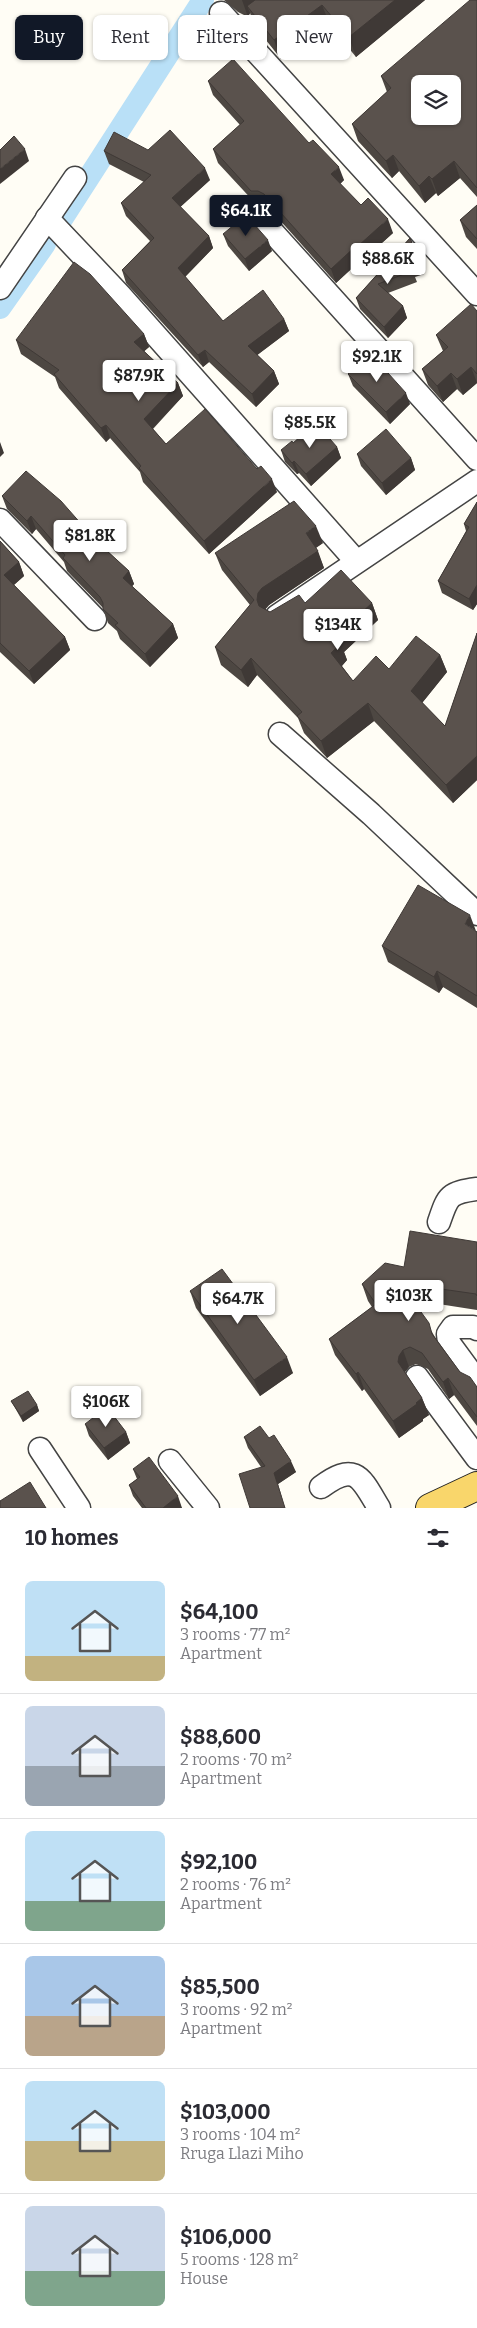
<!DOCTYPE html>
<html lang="en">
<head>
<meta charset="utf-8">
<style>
	body { margin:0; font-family:Bitter,serif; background:#f2f2f3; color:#2b2b33; height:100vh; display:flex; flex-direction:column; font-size:19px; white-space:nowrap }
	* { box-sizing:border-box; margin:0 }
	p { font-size:16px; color:#7c7c81 }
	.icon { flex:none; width:28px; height:28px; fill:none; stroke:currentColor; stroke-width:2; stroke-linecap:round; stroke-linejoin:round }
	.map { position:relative; height:1508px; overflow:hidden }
	.side { display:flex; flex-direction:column; background:#fff; flex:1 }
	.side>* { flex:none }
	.banner { position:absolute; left:15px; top:15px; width:448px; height:45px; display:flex; gap:10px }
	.fabs { position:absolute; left:411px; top:75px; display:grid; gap:10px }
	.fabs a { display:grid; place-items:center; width:50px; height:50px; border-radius:8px; background:#fff; box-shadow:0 1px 4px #0004; font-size:25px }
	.price { position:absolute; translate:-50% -42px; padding:0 11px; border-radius:5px; background:#fff; color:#222; font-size:16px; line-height:32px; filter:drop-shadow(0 1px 2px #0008) }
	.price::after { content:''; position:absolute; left:50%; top:30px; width:15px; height:11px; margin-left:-8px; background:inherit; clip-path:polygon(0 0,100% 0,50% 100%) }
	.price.on { background:#111827; color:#fff }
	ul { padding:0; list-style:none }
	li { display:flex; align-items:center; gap:15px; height:125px; padding:0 25px }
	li+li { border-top:1px solid #e1e1e2 }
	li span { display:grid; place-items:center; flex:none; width:140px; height:100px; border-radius:8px; color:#555 }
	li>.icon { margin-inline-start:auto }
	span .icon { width:60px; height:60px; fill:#fffc; stroke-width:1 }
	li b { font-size:21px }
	h2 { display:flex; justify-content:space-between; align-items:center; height:60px; padding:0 25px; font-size:21px }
	.pill { padding:0 18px; border-radius:8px; background:#fff; box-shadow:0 1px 4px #0004; font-size:18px; line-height:45px }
	.pill.on { background:#111827; color:#fff }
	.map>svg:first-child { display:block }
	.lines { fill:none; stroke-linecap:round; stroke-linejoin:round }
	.canal { stroke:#b9e0f7; stroke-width:22 }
	.minor-casing { stroke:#444; stroke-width:25 }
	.major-casing { stroke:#222; stroke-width:30 }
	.minor { stroke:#fff; stroke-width:22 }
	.major { stroke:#f9d66b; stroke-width:28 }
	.wall { fill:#4d4742 }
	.shaded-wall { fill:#3f3936 }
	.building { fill:#5a524d; stroke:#3f3936; fill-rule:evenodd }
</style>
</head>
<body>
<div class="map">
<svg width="477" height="1508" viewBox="0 0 477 1508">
	<rect width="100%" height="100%" fill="#fffdf5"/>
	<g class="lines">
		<g class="canal">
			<path d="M62 219 203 0"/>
			<path d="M0 308 45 244"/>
		</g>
		<g class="minor-casing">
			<g id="minor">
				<path d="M221 13 477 294"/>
				<path d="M259 217 477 459"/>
				<path d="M47 218 120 295 356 561"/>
				<path d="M0 288 75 178"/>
				<path d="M0 520 95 619"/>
				<path d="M277 616 477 481"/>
				<path d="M280 734 371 814 477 914"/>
				<path d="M439 1222C448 1196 448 1193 477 1189"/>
				<path d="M477 1329 473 1327H453L448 1334 449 1343 477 1381"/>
				<path d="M417 1377 477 1458"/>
				<path d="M40 1449 79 1508"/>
				<path d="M170 1461 208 1508"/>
				<path d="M321 1487C356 1461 361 1478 379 1508"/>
			</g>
		</g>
		<g class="major-casing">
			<path id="major" d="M430 1508 477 1486"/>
		</g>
		<use href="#minor" class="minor"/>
		<use href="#major" class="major"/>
	</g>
	<g class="wall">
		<path d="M224 0H425L356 57 330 25 281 59 254 25 250 13 248 17 238 12Z"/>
		<path d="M477 0V197L460 178 438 196 436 193 425 203 399 171 392 178 358 141 352 124 387 92 381 76Z"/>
		<path d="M208 81 309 143 344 180 340 184 361 205 393 233 363 260 362 259 336 283 269 208 263 204H256L218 163 213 149 240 125 213 95Z"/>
		<path d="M148 150 210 180 180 207 209 236 213 248 185 277 223 321 284 319 289 331 257 355 274 371 279 384 256 407 209 362 203 367 126 283 122 270 150 241 126 216 121 203 144 182 109 164 104 151Z"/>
		<path d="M477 205V249L466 237 460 220Z"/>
		<path d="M223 234 272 251 249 271 228 246Z"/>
		<path d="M410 238 424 274 415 277 417 282 388 293 403 306 407 318 388 338 360 309 356 298Z"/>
		<path d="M477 311V384V383L463 395 457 389 443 402 428 385 422 369 443 351 436 335Z"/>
		<path d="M144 334 149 347 144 351 178 383 183 396 153 429 166 444 277 492 209 554 143 482 140 472 110 438 106 442 59 388 55 377 21 354 16 340Z"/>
		<path d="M348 374 410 404 390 424 353 386Z"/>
		<path d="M293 443 337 447 341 458 311 486 299 473 297 474 285 462 281 450Z"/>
		<path d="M357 454 411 458 415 470 386 495 361 466Z"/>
		<path d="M2 496 83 526 85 531 129 571 134 584 132 586 173 624 178 638 150 667 120 639 117 631 108 623 103 608 67 571 64 562 36 529 32 534 7 509Z"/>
		<path d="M477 502V604L473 610 442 593 438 581 466 531 464 524Z"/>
		<path d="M0 541 19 562 24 576 14 585 65 637 70 650 34 684 0 652Z"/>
		<path d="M323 543 316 548 324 568 269 605 265 609 270 612 305 603H372L378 620 344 652 347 660 342 666 353 681 389 669 440 655 447 672 422 703 445 726 477 633V780L453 803 374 721 327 758 304 733 298 718 257 675 248 687 221 665 215 647 250 605 222 570 215 553Z"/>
		<path d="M476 931 477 932V1008L443 987 439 993 388 962 382 946Z"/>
		<path d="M477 1242V1310L413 1300 435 1337 460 1372 477 1387V1426L454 1395 449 1399 428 1369 416 1364 409 1367 405 1372 422 1398 429 1415 423 1419V1421L399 1438 364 1389 362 1391 335 1355 329 1339 372 1307 368 1301 362 1284 404 1267Z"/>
		<path d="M190 1291 293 1373 260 1396 196 1308Z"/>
		<path d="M11 1401 37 1405 39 1411 23 1422 14 1406Z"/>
		<path d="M85 1424 126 1432 130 1443 108 1460 89 1436Z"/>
		<path d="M244 1437 269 1438 296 1472 278 1484 261 1467 248 1448Z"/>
		<path d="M133 1469 182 1508H142L133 1496 129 1485 137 1479Z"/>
	</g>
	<g class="shaded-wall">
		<path d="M242 0H256L247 6 250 13 248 17Z"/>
		<path d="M395 0H425L356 57 349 37Z"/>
		<path d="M322 5 330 25 281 59 274 40Z"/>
		<path d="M25 149 29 161 0 184V169Z"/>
		<path d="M393 155 399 171 392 178 386 161Z"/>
		<path d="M454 161 460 178 438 196 432 179Z"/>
		<path d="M339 167 344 180 336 188 331 174Z"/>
		<path d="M205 168 210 180 176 211 172 198Z"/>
		<path d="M429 176 436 193 425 203 419 186Z"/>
		<path d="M388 219 393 233 363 260 358 246Z"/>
		<path d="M209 236 213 248 182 280 178 268Z"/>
		<path d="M268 240 272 251 249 271 245 259Z"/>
		<path d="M357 245 362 259 336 283 331 269Z"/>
		<path d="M403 306 407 318 388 338 384 327Z"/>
		<path d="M284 319 289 331 252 359 248 346Z"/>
		<path d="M144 334 149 347 139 356 134 342Z"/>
		<path d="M205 350 209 362 203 367 198 355Z"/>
		<path d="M471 367 477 383 463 395 457 379Z"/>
		<path d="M274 371 279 384 256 407 252 394Z"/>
		<path d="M451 373 457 389 443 402 437 386Z"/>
		<path d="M178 383 183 396 149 432 144 419Z"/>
		<path d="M406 393 410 404 390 424 386 412Z"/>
		<path d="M106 425 110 438 106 442 101 428Z"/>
		<path d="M0 442 4 453 0 457Z"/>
		<path d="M337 447 341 458 311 486 306 474Z"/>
		<path d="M411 458 415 470 386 495 382 483Z"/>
		<path d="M294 461 299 473 297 474 292 463Z"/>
		<path d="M272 479 277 492 209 554 204 541Z"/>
		<path d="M31 516 36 529 32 534 27 521Z"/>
		<path d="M316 526 323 543 312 550 306 533Z"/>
		<path d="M318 551 324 568 269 605 264 611 263 617 257 600 258 593 262 588Z"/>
		<path d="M19 562 24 576 9 589 4 575Z"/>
		<path d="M129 571 134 584 128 591 123 578Z"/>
		<path d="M477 585V604L473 610 469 599Z"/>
		<path d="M372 603 378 620 344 652 347 660 338 670 331 653 335 637Z"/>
		<path d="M173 624 178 638 150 667 145 654Z"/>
		<path d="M65 637 70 650 34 684 29 671Z"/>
		<path d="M440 655 447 672 418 708 411 691Z"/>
		<path d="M251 658 257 675 248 687 241 670Z"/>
		<path d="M368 703 374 721 327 758 321 741Z"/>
		<path d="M477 756V780L453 803 446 785Z"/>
		<path d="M470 915 476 931 465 924Z"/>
		<path d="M437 971 443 987 439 993 434 977Z"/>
		<path d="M403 1350 409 1367 405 1372 398 1362 399 1356Z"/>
		<path d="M287 1357 293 1373 260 1396 254 1380Z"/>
		<path d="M358 1372 364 1389 362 1391 356 1374Z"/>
		<path d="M448 1378 454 1395 449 1399 443 1382Z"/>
		<path d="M422 1398 429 1415 423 1419V1421L399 1438 393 1421Z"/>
		<path d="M37 1405 39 1411 23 1422 21 1416Z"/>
		<path d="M126 1432 130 1443 108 1460 104 1448Z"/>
		<path d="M291 1461 296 1472 278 1484 285 1508 274 1473Z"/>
		<path d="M178 1496 182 1508H163Z"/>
	</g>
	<g class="building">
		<path d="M255 0H395L349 37 322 5 274 40 247 6Z"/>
		<path d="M470 0H477V188L454 161 432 179 429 176 419 186 393 155 386 161 352 124 391 88 381 76ZM420 84H452V116H420Z"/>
		<path d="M233 59 309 143 313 140 339 167 331 174 361 205 368 198 388 219 358 246 357 245 331 269 264 194 258 191H251L213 149 244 121 208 81Z"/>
		<path d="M170 130 205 168 172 198 209 236 178 268 223 321 263 290 284 319 248 346 274 371 252 394 205 350 198 355 122 270 154 238 121 203 151 175 104 151 114 132 148 150Z"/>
		<path d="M14 136 25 149 0 169V150Z"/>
		<path d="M477 205V239L460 220Z"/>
		<path d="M246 215 268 240 245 259 223 234Z"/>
		<path d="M410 238 420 262 410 266 412 271 378 284 403 306 384 327 356 298Z"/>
		<path d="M74 262 90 274 144 334 134 342 178 383 144 419 166 444 205 409 257 469 261 466 272 479 204 541 139 468 141 466 106 425 101 428 54 374 59 370 16 340Z"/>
		<path d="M471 304 477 311V374L471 367 457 379 451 373 437 386 422 369 448 347 436 335Z"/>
		<path d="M370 353 406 393 386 412 348 374Z"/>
		<path d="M316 423 337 447 306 474 294 461 292 463 281 450 292 441 293 443Z"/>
		<path d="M386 429 411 458 382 483 357 454Z"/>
		<path d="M26 471 61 501 83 526 81 527 129 571 123 578 173 624 145 654 115 625 118 623 103 609V603L100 597 63 558 65 555 31 516 27 521 2 496Z"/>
		<path d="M294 501 316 526 306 533 318 551 262 588 258 593 257 600 259 606 270 612 299 595 305 603 341 570 372 603 335 637 341 643 331 653 353 681 376 656 389 669 416 636 440 655 411 691 445 726 477 633V756L446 785 368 703 321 741 297 716 302 712 251 658 241 670 215 647 254 600 215 553Z"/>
		<path d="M477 502V585L469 599 438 581 469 527 464 524Z"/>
		<path d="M0 541 19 562 4 575 65 637 29 671 0 643Z"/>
		<path d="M418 885 470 915 465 924 477 932V996L437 971 434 977 382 946Z"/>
		<path d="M410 1231 477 1242V1296L476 1294 400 1283 429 1323 432 1334 460 1372 470 1377 477 1387V1417L448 1378 443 1382 422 1353 410 1347 403 1350 399 1356 398 1362 422 1398 416 1403 417 1404 393 1421 358 1372 356 1374 329 1339 376 1304 362 1284 385 1263 404 1267Z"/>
		<path d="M222 1269 287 1357 254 1380 190 1291Z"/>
		<path d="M28 1391 37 1405 21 1416 11 1401Z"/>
		<path d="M107 1407 126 1432 104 1448 85 1424Z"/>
		<path d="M260 1426 269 1438 274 1435 291 1461 274 1473 285 1508H250L239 1474 265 1466 244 1437Z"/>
		<path d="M149 1457 178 1496 163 1508H146L129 1485 140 1477 133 1469Z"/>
		<path d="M30 1482 46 1508H0V1501Z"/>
	</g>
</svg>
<div class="fabs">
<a><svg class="icon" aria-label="layers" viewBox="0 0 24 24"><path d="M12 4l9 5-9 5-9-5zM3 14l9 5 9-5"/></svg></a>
</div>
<b class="price on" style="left:246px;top:237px">$64.1K</b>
<b class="price" style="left:388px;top:285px">$88.6K</b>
<b class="price" style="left:377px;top:383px">$92.1K</b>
<b class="price" style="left:139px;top:402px">$87.9K</b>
<b class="price" style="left:310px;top:449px">$85.5K</b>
<b class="price" style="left:90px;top:562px">$81.8K</b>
<b class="price" style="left:338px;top:651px">$134K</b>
<b class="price" style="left:409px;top:1322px">$103K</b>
<b class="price" style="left:238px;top:1325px">$64.7K</b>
<b class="price" style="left:106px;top:1428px">$106K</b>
<div class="banner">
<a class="pill on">Buy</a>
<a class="pill">Rent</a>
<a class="pill">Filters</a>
<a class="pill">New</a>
</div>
</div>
<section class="side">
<h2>10 homes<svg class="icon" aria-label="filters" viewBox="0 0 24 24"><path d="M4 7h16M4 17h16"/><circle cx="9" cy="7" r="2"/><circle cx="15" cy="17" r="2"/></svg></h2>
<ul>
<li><span style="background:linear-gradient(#bfe0f5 75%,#c2b280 0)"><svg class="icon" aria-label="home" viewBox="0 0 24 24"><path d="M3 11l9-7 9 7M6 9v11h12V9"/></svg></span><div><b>$64,100</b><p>3 rooms · 77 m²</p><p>Apartment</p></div></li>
<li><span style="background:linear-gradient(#c9d6e8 60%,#9aa5b1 0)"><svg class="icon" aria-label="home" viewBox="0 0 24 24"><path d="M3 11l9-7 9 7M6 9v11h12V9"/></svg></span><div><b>$88,600</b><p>2 rooms · 70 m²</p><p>Apartment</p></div></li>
<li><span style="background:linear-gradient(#bfe0f5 70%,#7fa58c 0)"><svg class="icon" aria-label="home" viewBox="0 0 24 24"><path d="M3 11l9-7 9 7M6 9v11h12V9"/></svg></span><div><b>$92,100</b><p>2 rooms · 76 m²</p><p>Apartment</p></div></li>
<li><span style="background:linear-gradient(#a9c7e8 60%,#b9a48a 0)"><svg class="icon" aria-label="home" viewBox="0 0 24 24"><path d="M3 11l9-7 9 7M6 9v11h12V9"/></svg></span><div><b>$85,500</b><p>3 rooms · 92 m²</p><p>Apartment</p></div></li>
<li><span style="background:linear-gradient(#bfe0f5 60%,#c2b280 0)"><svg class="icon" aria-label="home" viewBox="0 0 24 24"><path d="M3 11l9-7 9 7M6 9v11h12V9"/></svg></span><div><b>$103,000</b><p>3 rooms · 104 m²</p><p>Rruga Llazi Miho</p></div></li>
<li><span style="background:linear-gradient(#c9d6e8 65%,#7fa58c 0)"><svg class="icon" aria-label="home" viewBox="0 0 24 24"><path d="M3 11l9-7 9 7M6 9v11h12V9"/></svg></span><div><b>$106,000</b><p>5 rooms · 128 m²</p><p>House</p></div></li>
</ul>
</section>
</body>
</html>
